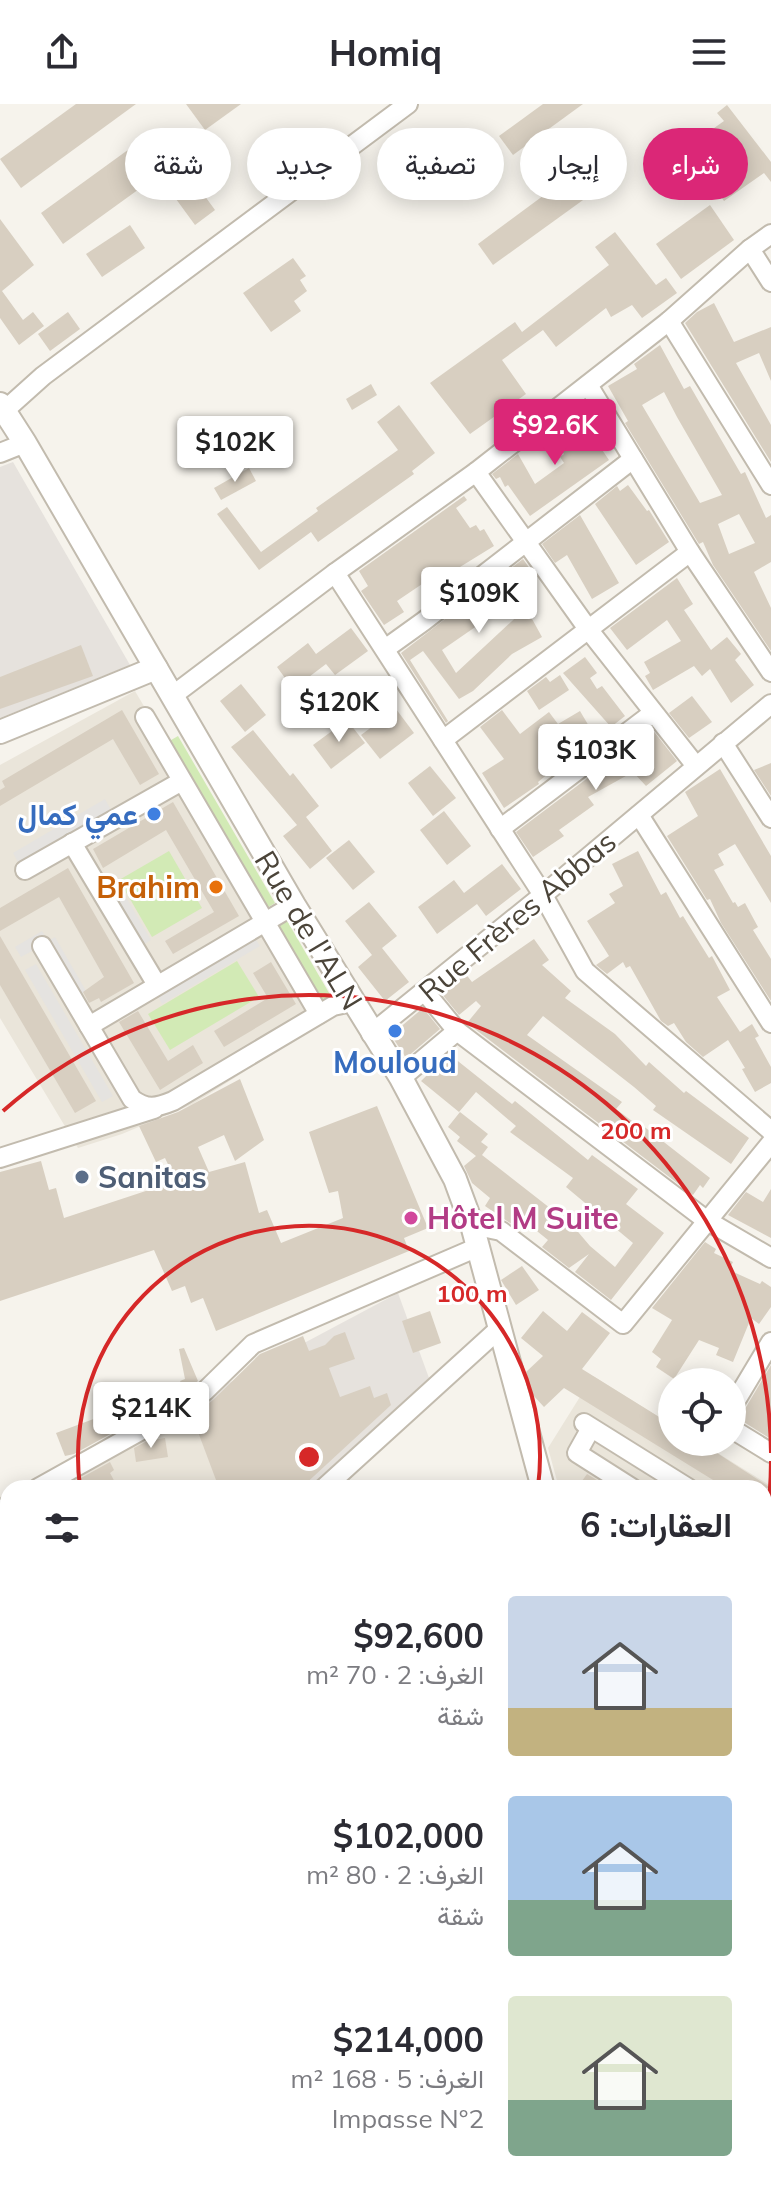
<!DOCTYPE html>
<html lang="ar">
<head>
<meta charset="utf-8">
<style>
	body { margin:0; font-family:Mulish,Vazirmatn,sans-serif; background:#f2f2f3; color:#2b2b33; direction:rtl; height:100vh; display:flex; flex-direction:column; font-size:30px; white-space:nowrap }
	* { box-sizing:border-box; margin:0 }
	p { font-size:26px; color:#7c7c81 }
	.icon { flex:none; width:44px; height:44px; fill:none; stroke:currentColor; stroke-width:2; stroke-linecap:round; stroke-linejoin:round }
	.map { position:relative; flex:1; overflow:hidden; direction:ltr }
	.panel { position:absolute; left:0px; top:1376px; width:772px; height:712px; display:flex; flex-direction:column; background:#fff; border-radius:24px 24px 0 0; box-shadow:0 4px 20px #0003; direction:rtl }
	.panel>* { flex:none }
	.banner { position:absolute; left:24px; top:24px; width:724px; height:72px; direction:rtl; display:flex; gap:16px }
	.buttons { position:absolute; left:658px; top:1264px; display:grid; gap:16px }
	.buttons a { display:grid; place-items:center; width:88px; height:88px; border-radius:50%; background:#fff; box-shadow:0 4px 20px #0003; font-size:40px }
	.price { position:absolute; translate:-50% -68px; padding:0 18px; border-radius:8px; background:#fff; color:#222; font-size:26px; line-height:52px; filter:drop-shadow(0 2px 4px #0008) }
	.price::after { content:''; position:absolute; left:50%; top:48px; width:24px; height:18px; margin-left:-12px; background:inherit; clip-path:polygon(0 0,100% 0,50% 100%) }
	.price.current { background:#db2777; color:#fff }
	ul { padding:0; list-style:none }
	li { display:flex; align-items:center; gap:24px; height:200px; padding:0 40px }
	li span { display:grid; place-items:center; flex:none; width:224px; height:160px; border-radius:8px; color:#555 }
	li>.icon { margin-inline-start:auto }
	span .icon { width:96px; height:96px; fill:#fffc; stroke-width:1 }
	li b { font-size:34px }
	h2 { display:flex; justify-content:space-between; align-items:center; height:96px; padding:0 40px; font-size:34px }
	.pill { padding:0 28px; border-radius:36px; background:#fff; box-shadow:0 4px 20px #0003; font-size:28px; line-height:72px }
	.pill.current { background:#db2777; color:#fff }
	header { display:flex; justify-content:space-between; align-items:center; height:104px; padding:0 40px; background:#fff; font-size:36px; font-weight:700 }
	.map>svg:first-child { display:block }
	.residential { fill:#eae5da }
	.commercial { fill:#f7ead8 }
	.industrial { fill:#e6e2dd }
	.green { fill:#d2eab5 }
	.parking { fill:#e5e3e0 }
	.building { fill:#d8cfc1; fill-rule:evenodd }
	.lines { fill:none; stroke-linecap:round; stroke-linejoin:round }
	.minor-casing { stroke:#c2bbae; stroke-width:22 }
	.tertiary-casing { stroke:#c2bbae; stroke-width:26 }
	.secondary-casing { stroke:#d6c79b; stroke-width:28 }
	.motorway-casing { stroke:#e0a43c; stroke-width:36 }
	.minor { stroke:#fff; stroke-width:18 }
	.tertiary { stroke:#fff; stroke-width:22 }
	.secondary { stroke:#fff3cd; stroke-width:24 }
	.motorway { stroke:#ffcf6e; stroke-width:32 }
	.ring { fill:none; stroke:#d62828; stroke-width:4 }
	.shop-dot { fill:#3f7fe0; stroke:#fff; stroke-width:3 }
	.food-dot { fill:#e8710a; stroke:#fff; stroke-width:3 }
	.service-dot { fill:#5c6f8a; stroke:#fff; stroke-width:3 }
	.hotel-dot { fill:#d1479c; stroke:#fff; stroke-width:3 }
	.labels { text-anchor:middle; dominant-baseline:central; stroke-width:6; stroke-linejoin:round; paint-order:stroke }
	.shop-label { font-size:30px; font-weight:bold; fill:#366cbe; stroke:#fff; text-anchor:end }
	.food-label { font-size:30px; font-weight:bold; fill:#c56008; stroke:#fff; text-anchor:end }
	.street-label { font-size:30px; fill:#4b4439; stroke:#fff }
	.service-label { font-size:30px; font-weight:bold; fill:#4e5e75; stroke:#fff; text-anchor:start }
	.hotel-label { font-size:30px; font-weight:bold; fill:#b23c85; stroke:#fff; text-anchor:start }
	.centre { fill:#d62828; stroke:#fff; stroke-width:4 }
	.ring-label { font-size:24px; text-anchor:middle; font-weight:bold; fill:#d62828; stroke:#fff; stroke-width:6; stroke-linejoin:round; paint-order:stroke }
</style>
</head>
<body>
<header><svg class="icon" aria-label="menu" viewBox="0 0 24 24"><path d="M4 6h16M4 12h16M4 18h16"/></svg>Homiq<svg class="icon" aria-label="share" viewBox="0 0 24 24"><path d="M12 15V3M7 8l5-5 5 5M5 13v7h14v-7"/></svg></header>
<div class="map">
<svg width="771" height="2088" viewBox="0 0 771 2088">
	<rect width="100%" height="100%" fill="#f6f3ec"/>
	<g class="residential">
		<path d="M135 587 328 915 193 1000 122 1030 78 1044 0 914V661Z"/>
		<path d="M593 1272 672 1321V1338H700L771 1382V1457L764 1453V1384H559L548 1344Z"/>
		<path d="M197 1296 235 1384H18Z"/>
		<path d="M8 1389V2080H134L126 2088H0V1393Z"/>
	</g>
	<path class="commercial" d="M771 1689V1914L764 1918V1700Z"/>
	<g class="industrial">
		<path d="M13 358 130 561 0 614V363Z"/>
		<path d="M398 1189 429 1274 308 1384H235L197 1296Z"/>
	</g>
	<g class="green">
		<path d="M178 632 275 799 264 806 166 639Z"/>
		<path d="M169 747 202 804 152 833 119 776Z"/>
		<path d="M286 815 332 894 320 901 273 822Z"/>
		<path d="M237 857 259 893 170 946 148 910Z"/>
		<path d="M764 2045 771 2047V2088H661L671 2080H764Z"/>
		<path d="M318 2080H375L387 2088H313Z"/>
	</g>
	<g class="parking">
		<path d="M105 695 111 706 19 760 13 749Z"/>
		<path d="M113 771 151 836 143 841 105 776Z"/>
		<path d="M42 827 48 837 55 833 86 887 76 893 45 840 21 853 15 843Z"/>
		<path d="M253 831 260 842 162 900 156 888Z"/>
		<path d="M36 860 113 992 102 998 25 866Z"/>
	</g>
	<g class="building">
		<path d="M76 0H136L21 84 0 55Z"/>
		<path d="M186 0H241L205 26Z"/>
		<path d="M543 0H583L513 51 499 32Z"/>
		<path d="M727 1 771 58V78L764 69 724 97 686 44 724 17 717 9Z"/>
		<path d="M154 27 192 83 196 80 215 106 195 121 176 95 180 91 164 67 63 140 41 109Z"/>
		<path d="M574 69 590 91 493 161 478 140Z"/>
		<path d="M710 101 734 136 681 175 656 140Z"/>
		<path d="M0 115 34 161 2 187 23 216 33 208 44 222 19 241 0 214Z"/>
		<path d="M130 121 145 144 102 173 86 150Z"/>
		<path d="M615 128 656 181 666 174 677 189 642 214 632 201 611 213 606 204 556 243 543 226 502 256 526 290 470 330 430 279 515 218 522 228 609 161 595 143Z"/>
		<path d="M293 154 306 172 300 176 307 187 294 197 301 207 271 228 243 189Z"/>
		<path d="M714 199 734 238 771 223V277L759 249 736 259 771 321V358L685 219 697 208Z"/>
		<path d="M68 208 80 225 50 247 38 230Z"/>
		<path d="M660 241 684 285 690 282 741 370 745 368 766 414 771 411V458L754 468 771 504V547L713 461 703 438 699 440 625 319 628 317 608 282 637 265 634 260ZM664 288 677 313 722 391 700 399 642 301ZM739 410 755 439 729 450 718 420Z"/>
		<path d="M371 280 377 291 352 306 346 295Z"/>
		<path d="M399 301 435 349 412 367 414 370 318 438 311 428 259 466 217 410 227 403 261 448 318 407 316 404 398 346 377 318Z"/>
		<path d="M572 309 589 333 592 331 609 356 530 412 508 381 505 383 500 373 496 375 492 370 518 350 535 380 564 359 560 353 564 350 548 327Z"/>
		<path d="M249 364 256 377 221 396 214 384Z"/>
		<path d="M628 381 647 407 649 406 669 438 636 461 595 400 617 382 620 387Z"/>
		<path d="M464 392 467 396 456 404 470 424 476 421 480 427 484 425 494 442 447 471 449 473 436 482 431 474 397 497 404 508 384 521 361 487 368 482 359 467Z"/>
		<path d="M580 411 619 479 592 495 567 451 555 459 542 440Z"/>
		<path d="M523 455 535 472 533 474 535 477 518 489 520 492 442 546 456 569 526 504 542 533 512 550 473 587 459 595 423 547 410 556 448 617 446 619 401 549Z"/>
		<path d="M677 474 693 500 684 506 711 546 727 533 741 550 735 556 754 581 731 599 710 565 702 572 694 562 653 586 645 572 650 569 644 558 681 537 667 516 627 546 610 524Z"/>
		<path d="M351 524 368 547 335 571 326 560 293 585 277 563 308 539 316 550Z"/>
		<path d="M81 541 93 572 0 605V573Z"/>
		<path d="M585 553 597 569 590 574 597 585 602 582 625 612 611 623 563 569Z"/>
		<path d="M560 571 569 586 539 606 527 587 546 573 550 578Z"/>
		<path d="M241 580 266 611 245 628 220 597Z"/>
		<path d="M692 592 712 618 689 634 669 609Z"/>
		<path d="M396 605 414 629 380 655 361 631Z"/>
		<path d="M122 606 159 670 140 681 113 635 0 702V686L5 683 2 677Z"/>
		<path d="M502 606 520 630 549 608 558 620 580 607 596 634 576 649 575 646 553 660 555 664 538 678 539 680 504 704 482 669 504 655 480 623Z"/>
		<path d="M347 616 365 639 331 665 313 641Z"/>
		<path d="M652 625 677 657 646 682 633 668 588 693 594 701 559 726 564 732 533 753 516 728 609 658 615 669 636 650 629 642Z"/>
		<path d="M253 626 290 672 293 669 319 702 306 713 332 747 310 765 283 732 297 721 231 643Z"/>
		<path d="M771 659V692L754 666Z"/>
		<path d="M430 662 456 694 433 712 408 679Z"/>
		<path d="M720 665 771 752V799L735 740 718 750 724 761 714 766 733 799 735 798 738 803 745 799 758 823 753 826 771 855V897L721 819 710 795 707 796 667 732 698 712 685 688Z"/>
		<path d="M173 698 239 812 173 850 165 837 214 808 166 726 103 764 93 745Z"/>
		<path d="M444 707 471 742 447 761 420 726Z"/>
		<path d="M349 736 375 768 353 786 326 754Z"/>
		<path d="M638 747 661 791 666 788 680 814 683 812 709 854 712 852 730 886 717 893 740 928 752 920 759 932 755 934 771 963V979L755 988 742 965 745 964 728 936 703 953 686 938 674 919 668 922 661 917 630 862 626 864 623 858 607 870 596 861 609 852 587 817 615 799 609 790 623 782 612 760Z"/>
		<path d="M502 760 521 785 486 812 477 800 437 830 418 803 454 776 464 789Z"/>
		<path d="M68 764 134 879 101 898 99 894 89 899 83 888 104 873 59 793 0 827V804Z"/>
		<path d="M369 798 397 832 382 844 409 878 385 897 358 863 372 851 345 817Z"/>
		<path d="M0 832 96 997 75 1009 0 881Z"/>
		<path d="M534 835 549 856 542 861 571 887 565 894 615 930 646 962 649 958 684 989 686 987 749 1034 731 1060 653 1006 656 1002 634 983 543 912 527 931 622 998 616 1005 640 1023 642 1021 710 1074 703 1084 700 1081 693 1091 467 919 481 902 476 897 459 911 441 889 465 869 472 878Z"/>
		<path d="M271 858 296 900 224 943 214 927 268 894 253 869Z"/>
		<path d="M423 904 440 925 406 954 391 931Z"/>
		<path d="M138 907 168 957 193 941 203 959 160 986 119 918Z"/>
		<path d="M449 950 512 1000 515 997 588 1056 592 1051 638 1085 626 1100 664 1129 611 1196 575 1168 589 1150 569 1164 542 1143 548 1136 522 1115 516 1123 485 1102 490 1094 472 1079 464 1062 476 1052 457 1037 460 1033 448 1023 460 1008 488 1030 481 1038 488 1043 482 1051 573 1122 590 1142 615 1163 633 1139 566 1083 573 1074 510 1028 516 1022 476 988 459 1008 421 977Z"/>
		<path d="M240 975 264 1036 235 1057 224 1031 198 1043 209 1068 245 1058 259 1109 267 1106 281 1139 343 1114 338 1087 329 1089 309 1028 377 1002 428 1124 404 1134 409 1147 216 1227 203 1194 191 1199 185 1182 172 1187 154 1146 0 1197V1068L41 1057 49 1086 56 1084 64 1114 176 1077 165 1054 156 1058 139 1022 178 1008Z"/>
		<path d="M771 1085V1134L728 1111 746 1088 763 1098Z"/>
		<path d="M705 1138 716 1145 714 1149 733 1158 729 1166 760 1180 762 1177 771 1183V1203L759 1220 751 1214 733 1258 716 1251 719 1244 699 1236 674 1275 656 1263 661 1255 652 1248 672 1216 652 1204Z"/>
		<path d="M522 1162 539 1186 516 1201 501 1176Z"/>
		<path d="M430 1207 441 1239 413 1249 402 1217Z"/>
		<path d="M543 1207 567 1227 582 1208 610 1229 582 1265 672 1321V1338H700L771 1384H726L564 1284 544 1303 532 1290 526 1268 543 1252 521 1234Z"/>
		<path d="M345 1228 355 1255 329 1264 340 1293 370 1282 374 1294 387 1289 391 1301 301 1384H290L287 1376 266 1384H256L253 1378 237 1384H219L192 1312 213 1296 260 1250 303 1232 309 1247 325 1241 334 1232Z"/>
		<path d="M184 1244 198 1277 185 1287 180 1277 185 1275 179 1245Z"/>
		<path d="M771 1261V1335L739 1315Z"/>
		<path d="M107 1310 114 1328 74 1350 65 1352 56 1329Z"/>
		<path d="M165 1334 168 1353 136 1358 134 1344 147 1337Z"/>
		<path d="M110 1358 114 1366 110 1369 118 1384H63Z"/>
		<path d="M587 1370 610 1384H577Z"/>
	</g>
	<g class="lines">
		<g class="minor-casing">
			<g id="minor">
				<path d="M750 145 771 178"/>
				<path d="M669 217 771 381"/>
				<path d="M588 281 690 448 771 568"/>
				<path d="M4 307 43 272 408 0"/>
				<path d="M0 349 25 339"/>
				<path d="M476 368 588 525 696 662"/>
				<path d="M335 469 543 791 585 867 771 1027"/>
				<path d="M385 545 424 517 633 355"/>
				<path d="M172 592 335 469 476 368 669 217 750 145 771 130"/>
				<path d="M145 613 319 910"/>
				<path d="M443 636 690 448"/>
				<path d="M723 639 771 714"/>
				<path d="M639 711 771 919"/>
				<path d="M500 725 653 609"/>
				<path d="M72 739 157 881"/>
				<path d="M25 766 182 677"/>
				<path d="M42 842 132 995C147 1006 156 1004 173 997L333 902 352 898"/>
				<path d="M425 888 457 927"/>
				<path d="M89 922 294 801"/>
				<path d="M371 930 543 791 771 600"/>
				<path d="M401 974 457 927 706 1116 771 1154"/>
				<path d="M0 1054 154 1005"/>
				<path d="M472 1121 501 1127 623 1220 771 1039"/>
				<path d="M732 1303 771 1238"/>
				<path d="M584 1319 688 1384"/>
				<path d="M591 1324 577 1349 632 1384"/>
				<path d="M732 1325 771 1349"/>
				<path d="M38 1384 185 1302 205 1287 253 1240 478 1143"/>
				<path d="M324 1384 500 1224"/>
				<path d="M0 1406 8 1402"/>
				<path d="M764 1432 771 1436"/>
				<path d="M0 1683 8 1675"/>
				<path d="M0 1887 8 1903"/>
				<path d="M0 1985 8 1977"/>
				<path d="M6 2088 14 2080"/>
				<path d="M116 2088 124 2080"/>
			</g>
		</g>
		<g class="tertiary-casing">
			<g id="tertiary">
				<path d="M0 300 25 339 294 801 401 974 455 1075 472 1121 543 1384"/>
				<path d="M0 628 156 564"/>
			</g>
		</g>
		<g class="secondary-casing">
			<g id="secondary">
				<path d="M764 1660 771 1649"/>
				<path d="M455 2080 465 2088"/>
				<path d="M206 2088 208 2080"/>
			</g>
		</g>
		<g class="motorway-casing">
			<g id="motorway">
				<path d="M764 1946 771 1943"/>
				<path d="M764 1984 771 1981"/>
				<path d="M764 2019H771"/>
				<path d="M180 2088 184 2082"/>
				<path d="M542 2088 551 2080"/>
				<path d="M596 2088 607 2080"/>
			</g>
		</g>
		<use href="#minor" class="minor"/>
		<use href="#tertiary" class="tertiary"/>
		<use href="#secondary" class="secondary"/>
		<use href="#motorway" class="motorway"/>
	</g>
	<g class="ring">
		<path d="M80 1383A231 231 0 1 1 538 1383"/>
		<path d="M771 1357A462 462 0 0 1 765 1429M3 1007A462 462 0 0 1 771 1349"/>
	</g>
	<g class="shop-dot">
		<circle cx="154" cy="710" r="8"/>
		<circle cx="395" cy="927" r="8"/>
	</g>
	<circle class="food-dot" cx="216" cy="783" r="8"/>
	<circle class="service-dot" cx="82" cy="1073" r="8"/>
	<circle class="hotel-dot" cx="411" cy="1114" r="8"/>
	<g class="labels">
		<g class="shop-label">
			<text x="138" y="710">عمي كمال</text>
			<text x="395" y="958" text-anchor="middle">Mouloud</text>
		</g>
		<g class="food-label">
			<text x="200" y="783">Brahim</text>
		</g>
		<g class="street-label">
			<text transform="translate(517 812) rotate(-40)">Rue Frères Abbas</text>
			<text transform="translate(309 826) rotate(59)">Rue de l'ALN</text>
		</g>
		<g class="service-label">
			<text x="98" y="1073">Sanitas</text>
		</g>
		<g class="hotel-label">
			<text x="427" y="1114">Hôtel M Suite</text>
		</g>
	</g>
	<circle cx="309" cy="1353" r="12" class="centre"/>
	<g class="ring-label">
		<text x="636" y="1035">200 m</text>
		<text x="472" y="1198">100 m</text>
	</g>
</svg>
<div class="buttons">
<a><svg class="icon" aria-label="locate" viewBox="0 0 24 24"><circle cx="12" cy="12" r="6"/><path d="M12 2v4M12 18v4M2 12h4M18 12h4"/></svg></a>
</div>
<b class="price current" style="left:555px;top:363px">$92.6K</b>
<b class="price" style="left:235px;top:380px">$102K</b>
<b class="price" style="left:479px;top:531px">$109K</b>
<b class="price" style="left:339px;top:640px">$120K</b>
<b class="price" style="left:596px;top:688px">$103K</b>
<b class="price" style="left:151px;top:1346px">$214K</b>
<div class="banner">
<a class="pill current">شراء</a>
<a class="pill">إيجار</a>
<a class="pill">تصفية</a>
<a class="pill">جديد</a>
<a class="pill">شقة</a>
</div>
<section class="panel">
<h2>العقارات: 6<svg class="icon" aria-label="filters" viewBox="0 0 24 24"><path d="M4 7h16M4 17h16"/><circle cx="9" cy="7" r="2"/><circle cx="15" cy="17" r="2"/></svg></h2>
<ul>
<li><span style="background:linear-gradient(#c9d6e8 70%,#c2b280 0)"><svg class="icon" aria-label="home" viewBox="0 0 24 24"><path d="M3 11l9-7 9 7M6 9v11h12V9"/></svg></span><div><b>$92,600</b><p>الغرف: 2 · 70 m²</p><p>شقة</p></div></li>
<li><span style="background:linear-gradient(#a9c7e8 65%,#7fa58c 0)"><svg class="icon" aria-label="home" viewBox="0 0 24 24"><path d="M3 11l9-7 9 7M6 9v11h12V9"/></svg></span><div><b>$102,000</b><p>الغرف: 2 · 80 m²</p><p>شقة</p></div></li>
<li><span style="background:linear-gradient(#dfe7d0 65%,#7fa58c 0)"><svg class="icon" aria-label="home" viewBox="0 0 24 24"><path d="M3 11l9-7 9 7M6 9v11h12V9"/></svg></span><div><b>$214,000</b><p>الغرف: 5 · 168 m²</p><p>Impasse N°2</p></div></li>
</ul>
</section>
</div>
</body>
</html>
